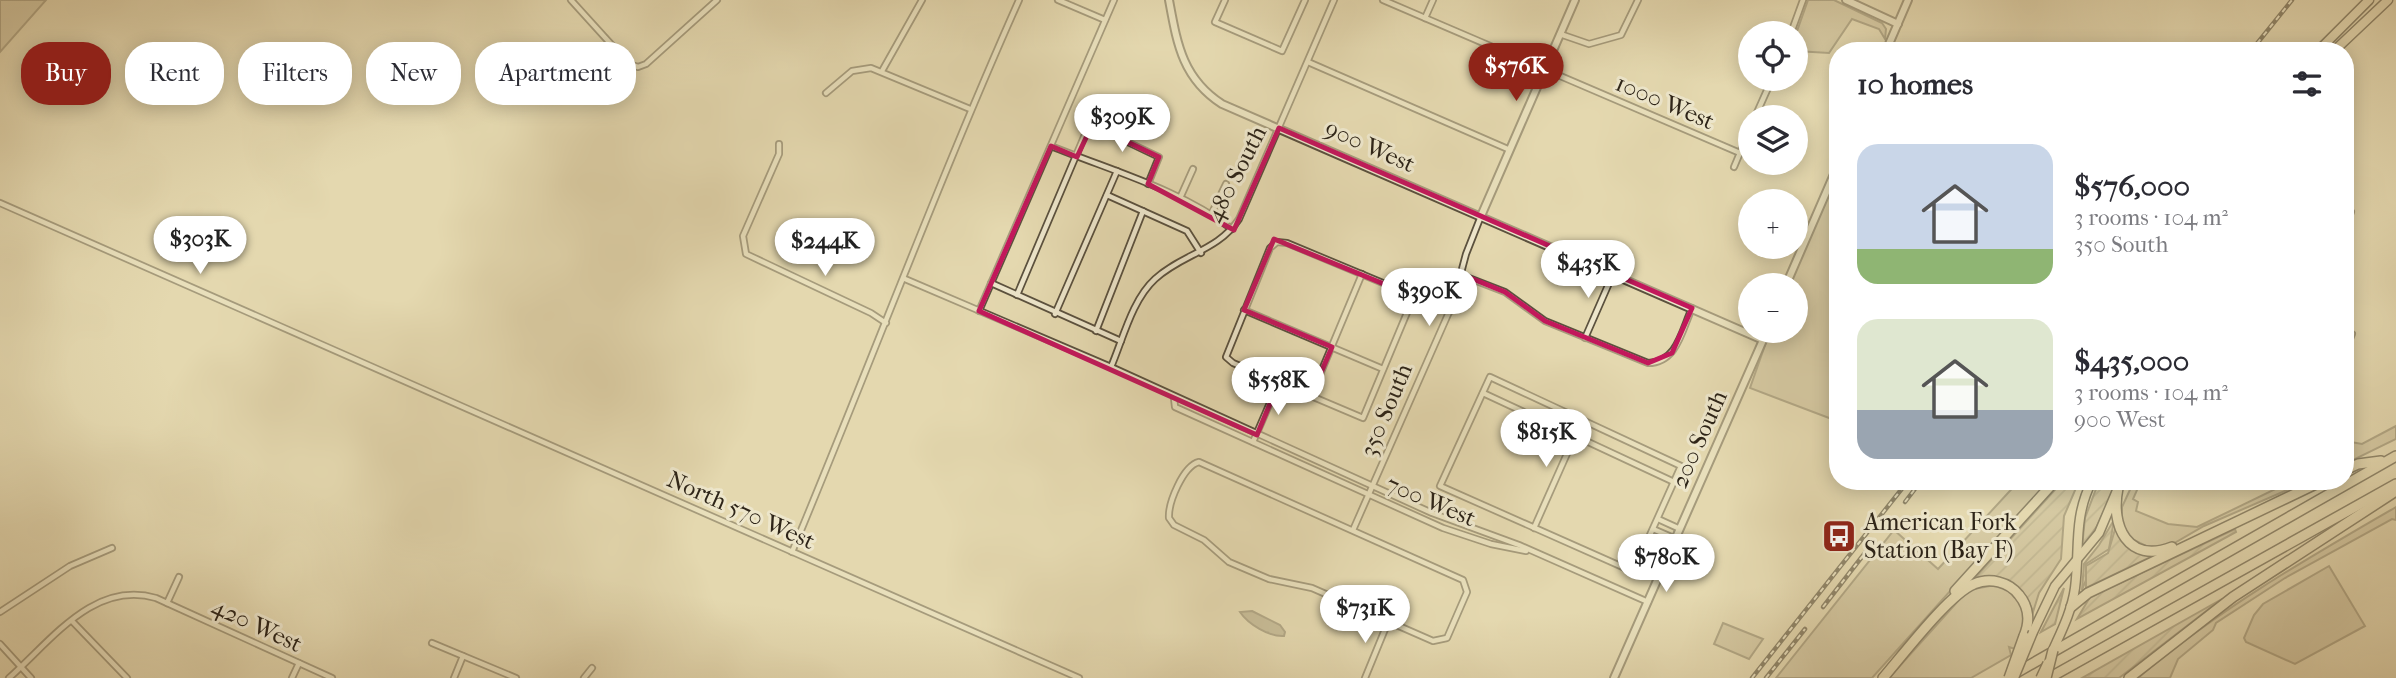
<!DOCTYPE html>
<html lang="en">
<head>
<meta charset="utf-8">
<style>
	body { margin:0; font-family:"IM FELL French Canon",serif; background:#f7f7f7; color:#2b2b33; height:100vh; display:flex; flex-direction:column; font-size:26px; white-space:nowrap }
	* { box-sizing:border-box; margin:0 }
	p { font-size:23px; color:#7c7c81 }
	.icon { flex:none; width:38px; height:38px; fill:none; stroke:currentColor; stroke-width:2; stroke-linecap:round; stroke-linejoin:round }
	.map { position:relative; flex:1; overflow:hidden }
	.sheet { position:absolute; left:1829px; top:42px; width:525px; height:448px; display:flex; flex-direction:column; background:#fff; border-radius:28px; box-shadow:0 4px 18px #0003 }
	.sheet>* { flex:none }
	.banner { position:absolute; left:21px; top:42px; width:665px; height:63px; display:flex; gap:14px }
	.buttons { position:absolute; left:1738px; top:21px; display:grid; gap:14px }
	.buttons a { display:grid; place-items:center; width:70px; height:70px; border-radius:50%; background:#fff; box-shadow:0 4px 18px #0003; font-size:35px }
	.price { position:absolute; translate:-50% -60px; padding:0 16px; border-radius:24px; background:#fff; color:#222; font-size:23px; line-height:46px; filter:drop-shadow(0 2px 4px #0008) }
	.price::after { content:''; position:absolute; left:50%; top:42px; width:21px; height:16px; margin-left:-10px; background:inherit; clip-path:polygon(0 0,100% 0,50% 100%) }
	.price.selected { background:#8f2418; color:#fff }
	ul { padding:0; list-style:none }
	li { display:flex; align-items:center; gap:21px; height:175px; padding:0 28px }
	li span { display:grid; place-items:center; flex:none; width:196px; height:140px; border-radius:21px; color:#555 }
	li>.icon { margin-inline-start:auto }
	span .icon { width:84px; height:84px; fill:#fffc; stroke-width:1 }
	li b { font-size:30px }
	h2 { display:flex; justify-content:space-between; align-items:center; height:84px; padding:0 28px; font-size:30px }
	.pill { padding:0 24px; border-radius:28px; background:#fff; box-shadow:0 4px 18px #0003; font-size:24px; line-height:63px }
	.pill.selected { background:#8f2418; color:#fff }
	.map>svg:first-child { display:block }
	.green { fill:#c5b995; stroke:#796e56; stroke-width:2 }
	.garden { fill:url(#garden-furrows); stroke:#796e56; stroke-width:2 }
	.water { fill:url(#water-ripples); stroke:#766b54; stroke-width:2 }
	.lines { fill:none; stroke-linecap:round; stroke-linejoin:round }
	.minor-casing { stroke:#5b513e; stroke-width:8 }
	.tertiary-casing { stroke:#5b513e; stroke-width:10 }
	.trunk-casing { stroke:#2d2418; stroke-width:11 }
	.motorway-casing { stroke:#2d2418; stroke-width:12 }
	.minor { stroke:#ede6cb; stroke-width:4.5 }
	.tertiary { stroke:#ede6cb; stroke-width:6 }
	.trunk { stroke:#e4d8af; stroke-width:8 }
	.motorway { stroke:#e4d8af; stroke-width:9 }
	.rail-casing { stroke:#2d2418; stroke-width:4.5 }
	.rail { stroke:#ede6cb; stroke-width:2; stroke-dasharray:5; stroke-linecap:butt }
	.primary-bridge-casing { stroke:#2d2418; stroke-width:10; stroke-linecap:butt }
	.trunk-bridge-casing { stroke:#2d2418; stroke-width:11; stroke-linecap:butt }
	.motorway-bridge-casing { stroke:#2d2418; stroke-width:12; stroke-linecap:butt }
	.primary-bridge { stroke:#e4d8af; stroke-width:7 }
	.trunk-bridge { stroke:#e4d8af; stroke-width:8 }
	.motorway-bridge { stroke:#e4d8af; stroke-width:9 }
	.marked { fill:none; stroke:#c2185b; stroke-width:5; stroke-linejoin:round }
	.labels { text-anchor:middle; dominant-baseline:central; stroke-width:6; stroke-linejoin:round; paint-order:stroke }
	.street-label { font-size:24px; fill:#2d2418; stroke:#ede6cb }
	.poi-label { font-size:24px; fill:#2d2418; stroke:#ede6cb; text-anchor:start }
</style>
</head>
<body>
<div class="map">
<svg width="2396" height="678" viewBox="0 0 2396 678">
	<defs>
		<pattern id="garden-furrows" width="10" height="10" patternUnits="userSpaceOnUse" patternTransform="scale(1.75)"><rect width="10" height="10" fill="#c5b995"/><path d="M-1 1l2-2M0 10L10 0M9 11l2-2" fill="none" stroke="#a09679"/></pattern>
		<pattern id="water-ripples" width="26" height="14" patternUnits="userSpaceOnUse" patternTransform="scale(1.75)"><rect width="26" height="14" fill="#a69b7c"/><path d="M2 4q2-2 4 0t4 0M15 11q2-2 4 0t4 0" fill="none" stroke="#887e65"/></pattern>
	</defs>
	<rect width="100%" height="100%" fill="#e4d8af"/>
	<filter id="stains"><feTurbulence type="fractalNoise" baseFrequency=".00286" numOctaves="4"/><feColorMatrix values="0 0 0 0 .2 0 0 0 0 .09 0 0 0 0 .02 0 0 0 .5 -.17"/></filter>
	<radialGradient id="worn" r=".72"><stop offset=".6" stop-color="#630" stop-opacity="0"/><stop offset="1" stop-color="#630" stop-opacity=".3"/></radialGradient>
	<g class="green">
		<path d="M0 0H46L0 52Z"/>
		<path d="M1808 0H1834L1882 23 1886 29 1885 39 1879 29 1852 19 1829 53 1796 51V34Z"/>
		<path d="M1837 175V421L1750 388 1770 331H1796V285H1789Z"/>
		<path d="M2396 426V439L2345 464V441L2362 444Z"/>
		<path d="M2019 481H2049L1872 678H1776L1894 530 1938 569Z"/>
		<path d="M2134 481H2141L2133 499 2138 502 2136 511 2168 524 2197 527 2292 481H2308L2204 526 2171 545 2148 547 2132 539 2122 525V507Z"/>
		<path d="M2396 507V520L2392 519 2285 578 2216 623 2213 630 2178 659 2170 678H2138C2216 611 2306 559 2396 507Z"/>
		<path d="M2329 566 2365 626 2295 664 2246 642 2244 638 2254 615 2263 604Z"/>
		<path d="M2001 584 2019 596 2025 621 2015 649 2009 647 2011 655 1971 678H1889L1968 590Z"/>
		<path d="M1723 623 1763 639 1749 659 1714 644Z"/>
	</g>
	<g class="garden">
		<path d="M2063 481H2079L2064 516 2061 559 2039 593 2033 612C2023 583 2004 574 1975 578Z"/>
		<path d="M2099 481H2118L2097 526 2082 547 2085 518Z"/>
		<path d="M2114 520 2109 549 2086 564V580L2082 590 2084 564 2099 545Z"/>
		<path d="M2116 526 2120 535 2155 555 2086 588V566L2108 553Z"/>
		<path d="M2235 529 2236 532 2077 619 2090 597Z"/>
		<path d="M2064 588 2055 624 2041 632Z"/>
		<path d="M2222 599 2119 678H2082Z"/>
	</g>
	<path class="water" d="M1252 611 1280 625 1285 632 1284 636C1269 637 1248 624 1240 612Z"/>
	<g class="lines">
		<g class="minor-casing">
			<g id="minor">
				<path d="M571 0 629 64 638 67 646 64 717 0"/>
				<path d="M1058 0 1105 20"/>
				<path d="M1225 0 1215 22 1282 51 1305 0"/>
				<path d="M1383 0 1740 153"/>
				<path d="M1425 18 1433 0"/>
				<path d="M1791 33 1803 0"/>
				<path d="M1560 34 1589 44 1621 35 1638 0"/>
				<path d="M1308 62 1510 150"/>
				<path d="M882 71 922 0"/>
				<path d="M826 93 852 71 871 68 970 109"/>
				<path d="M1755 117 1772 79"/>
				<path d="M779 144V154L743 236 746 254 871 313 886 323"/>
				<path d="M1051 146C1112 171 1179 189 1232 229"/>
				<path d="M1734 167 1750 129"/>
				<path d="M1107 195 1187 231 1201 253"/>
				<path d="M1180 198 1193 169"/>
				<path d="M0 203 1079 678"/>
				<path d="M1212 213 1226 184"/>
				<path d="M2345 225 2351 212"/>
				<path d="M1461 275 1505 292 1545 321 1648 363C1677 363 1682 330 1692 308"/>
				<path d="M905 279 1111 367 1432 513 1519 545 1648 602"/>
				<path d="M991 283 1121 341"/>
				<path d="M1017 295 1086 132 1092 125 1159 157 1148 184"/>
				<path d="M1414 296 1363 418 1233 363 1226 357 1270 248 1277 242 1287 243 1450 311"/>
				<path d="M1244 310 1383 369"/>
				<path d="M979 311 1114 0"/>
				<path d="M1055 314 1117 171"/>
				<path d="M1096 331 1143 211"/>
				<path d="M2345 331 2352 334 2345 351"/>
				<path d="M1585 338 1613 274"/>
				<path d="M1111 367C1123 339 1132 300 1155 279 1182 254 1218 251 1239 219L1334 0"/>
				<path d="M1490 377 1681 466 1636 566 1625 568 1440 486Z"/>
				<path d="M1483 393 1674 482"/>
				<path d="M1311 396 1362 274"/>
				<path d="M1174 398 1175 407 1443 528 1491 544 1526 551"/>
				<path d="M1253 442 1279 382"/>
				<path d="M1199 462 1463 580 1467 592 1447 638 1433 641 1312 588 1269 579 1229 562 1204 540 1174 525 1169 518C1168 503 1183 466 1199 462Z"/>
				<path d="M1658 519 1680 529"/>
				<path d="M1534 528 1582 420"/>
				<path d="M1653 529 1676 539"/>
				<path d="M1353 530 1453 303 1466 254 1481 216"/>
				<path d="M792 552C869 368 938 182 1019 0"/>
				<path d="M167 603 179 577"/>
				<path d="M0 612 70 566 112 548"/>
				<path d="M72 621 127 678"/>
				<path d="M432 643 516 678"/>
				<path d="M0 644 31 678"/>
				<path d="M9 678C52 640 94 580 156 598L332 678"/>
				<path d="M292 678 299 663"/>
				<path d="M454 678 463 656"/>
				<path d="M584 678 592 668"/>
				<path d="M1365 678 1388 622"/>
			</g>
		</g>
		<g class="tertiary-casing">
			<g id="tertiary">
				<path d="M1169 0C1177 43 1182 78 1222 104L1763 340"/>
				<path d="M1846 0 1898 24"/>
				<path d="M1886 51 1908 0"/>
				<path d="M1481 216 1575 0"/>
				<path d="M1786 285 1838 165"/>
				<path d="M1614 678 1767 331"/>
			</g>
		</g>
		<g class="trunk-casing">
			<g id="trunk">
				<path d="M2318 51 2369 0"/>
				<path d="M2334 51 2388 0"/>
				<path d="M2033 632 2055 586 2099 533 2121 481"/>
				<path d="M2053 650C2062 630 2072 610 2075 588 2080 550 2073 517 2092 481"/>
			</g>
		</g>
		<g class="motorway-casing">
			<g id="motorway">
				<path d="M2345 470 2358 464 2381 461"/>
				<path d="M2118 488C2110 526 2128 564 2172 547"/>
				<path d="M1955 591 2055 481"/>
				<path d="M2071 607 2088 593 2322 481"/>
				<path d="M2014 674 2396 456"/>
				<path d="M1883 678C1903 655 1949 594 1974 584 1990 577 2009 582 2019 595 2029 607 2030 622 2024 636"/>
				<path d="M2049 678 2396 484"/>
				<path d="M2129 678 2233 597 2396 491"/>
			</g>
		</g>
		<use href="#minor" class="minor"/>
		<use href="#tertiary" class="tertiary"/>
		<use href="#trunk" class="trunk"/>
		<use href="#motorway" class="motorway"/>
		<g class="rail-casing">
			<g id="rail">
				<path d="M2251 51 2292 0"/>
				<path d="M1905 502 1921 481"/>
				<path d="M1823 607 1868 549"/>
				<path d="M1752 678 1908 481"/>
				<path d="M1766 678 1805 629"/>
			</g>
		</g>
		<use href="#rail" class="rail"/>
		<g class="primary-bridge-casing">
			<path id="primary-bridge" d="M2040 678 2047 663"/>
		</g>
		<g class="trunk-bridge-casing">
			<path id="trunk-bridge" d="M2014 678 2033 632"/>
		</g>
		<g class="motorway-bridge-casing">
			<g id="motorway-bridge">
				<path d="M2009 678 2024 636"/>
				<path d="M2046 678 2053 650"/>
			</g>
		</g>
		<use href="#primary-bridge" class="primary-bridge"/>
		<use href="#trunk-bridge" class="trunk-bridge"/>
		<use href="#motorway-bridge" class="motorway-bridge"/>
	</g>
	<path d="M0 0H2396V678H0ZM1092 125 1159 157 1148 184 1234 230 1279 128 1692 308 1672 353 1648 363 1545 321 1505 292 1463 275 1450 311 1274 239 1244 310 1332 347 1311 396 1279 382 1257 435 979 311 1051 146 1077 157Z" fill="#e4d8af" fill-opacity=".55" fill-rule="evenodd"/>
	<path class="marked" d="M1092 125 1159 157 1148 184 1234 230 1279 128 1692 308 1672 353 1648 363 1545 321 1505 292 1463 275 1450 311 1274 239 1244 310 1332 347 1311 396 1279 382 1257 435 979 311 1051 146 1077 157Z"/>
	<defs>
		<g id="bus-square" transform="scale(1.75)"><rect x="-9" y="-9" width="18" height="18" rx="4" fill="#8f2418" stroke="#ede6cb"/><path d="M-5-6H5V4H4V6H2V4H-2V6H-4V4H-5ZM-3.5-4V0h7V-4ZM-3.5 1.2v1.5H-2V1.2ZM2 1.2v1.5H3.5V1.2Z" fill="#fff"/></g>
	</defs>
	<g fill-rule="evenodd">
		<use href="#bus-square" x="1839" y="536"/>
	</g>
	<g class="labels">
		<g class="street-label">
			<text transform="translate(1665 102) rotate(23)">1000 West</text>
			<text transform="translate(1370 146) rotate(24)">900 West</text>
			<text transform="translate(1236 174) rotate(-63)">480 South</text>
			<text transform="translate(1386 410) rotate(-67)">350 South</text>
			<text transform="translate(1699 439) rotate(-66)">200 South</text>
			<text transform="translate(1431 501) rotate(23)">700 West</text>
			<text transform="translate(741 510) rotate(24)">North 570 West</text>
			<text transform="translate(257 625) rotate(25)">420 West</text>
		</g>
		<g class="poi-label">
			<text x="1864" y="522">American Fork<tspan x="1864" dy="28">Station (Bay F)</tspan></text>
		</g>
	</g>
	<rect width="100%" height="100%" filter="url(#stains)"/>
	<rect width="100%" height="100%" fill="url(#worn)"/>
</svg>
<div class="buttons">
<a><svg class="icon" aria-label="locate" viewBox="0 0 24 24"><circle cx="12" cy="12" r="6"/><path d="M12 2v4M12 18v4M2 12h4M18 12h4"/></svg></a>
<a><svg class="icon" aria-label="layers" viewBox="0 0 24 24"><path d="M12 4l9 5-9 5-9-5zM3 14l9 5 9-5"/></svg></a>
<a>+</a>
<a>−</a>
</div>
<b class="price selected" style="left:1516px;top:103px">$576K</b>
<b class="price" style="left:1122px;top:154px">$309K</b>
<b class="price" style="left:200px;top:276px">$303K</b>
<b class="price" style="left:825px;top:278px">$244K</b>
<b class="price" style="left:1588px;top:300px">$435K</b>
<b class="price" style="left:1429px;top:328px">$390K</b>
<b class="price" style="left:1278px;top:417px">$558K</b>
<b class="price" style="left:1546px;top:469px">$815K</b>
<b class="price" style="left:1666px;top:594px">$780K</b>
<b class="price" style="left:1365px;top:645px">$731K</b>
<div class="banner">
<a class="pill selected">Buy</a>
<a class="pill">Rent</a>
<a class="pill">Filters</a>
<a class="pill">New</a>
<a class="pill">Apartment</a>
</div>
<section class="sheet">
<h2>10 homes<svg class="icon" aria-label="filters" viewBox="0 0 24 24"><path d="M4 7h16M4 17h16"/><circle cx="9" cy="7" r="2"/><circle cx="15" cy="17" r="2"/></svg></h2>
<ul>
<li><span style="background:linear-gradient(#c9d6e8 75%,#8fb573 0)"><svg class="icon" aria-label="home" viewBox="0 0 24 24"><path d="M3 11l9-7 9 7M6 9v11h12V9"/></svg></span><div><b>$576,000</b><p>3 rooms · 104 m²</p><p>350 South</p></div></li>
<li><span style="background:linear-gradient(#dfe7d0 65%,#9aa5b1 0)"><svg class="icon" aria-label="home" viewBox="0 0 24 24"><path d="M3 11l9-7 9 7M6 9v11h12V9"/></svg></span><div><b>$435,000</b><p>3 rooms · 104 m²</p><p>900 West</p></div></li>
</ul>
</section>
</div>
</body>
</html>
